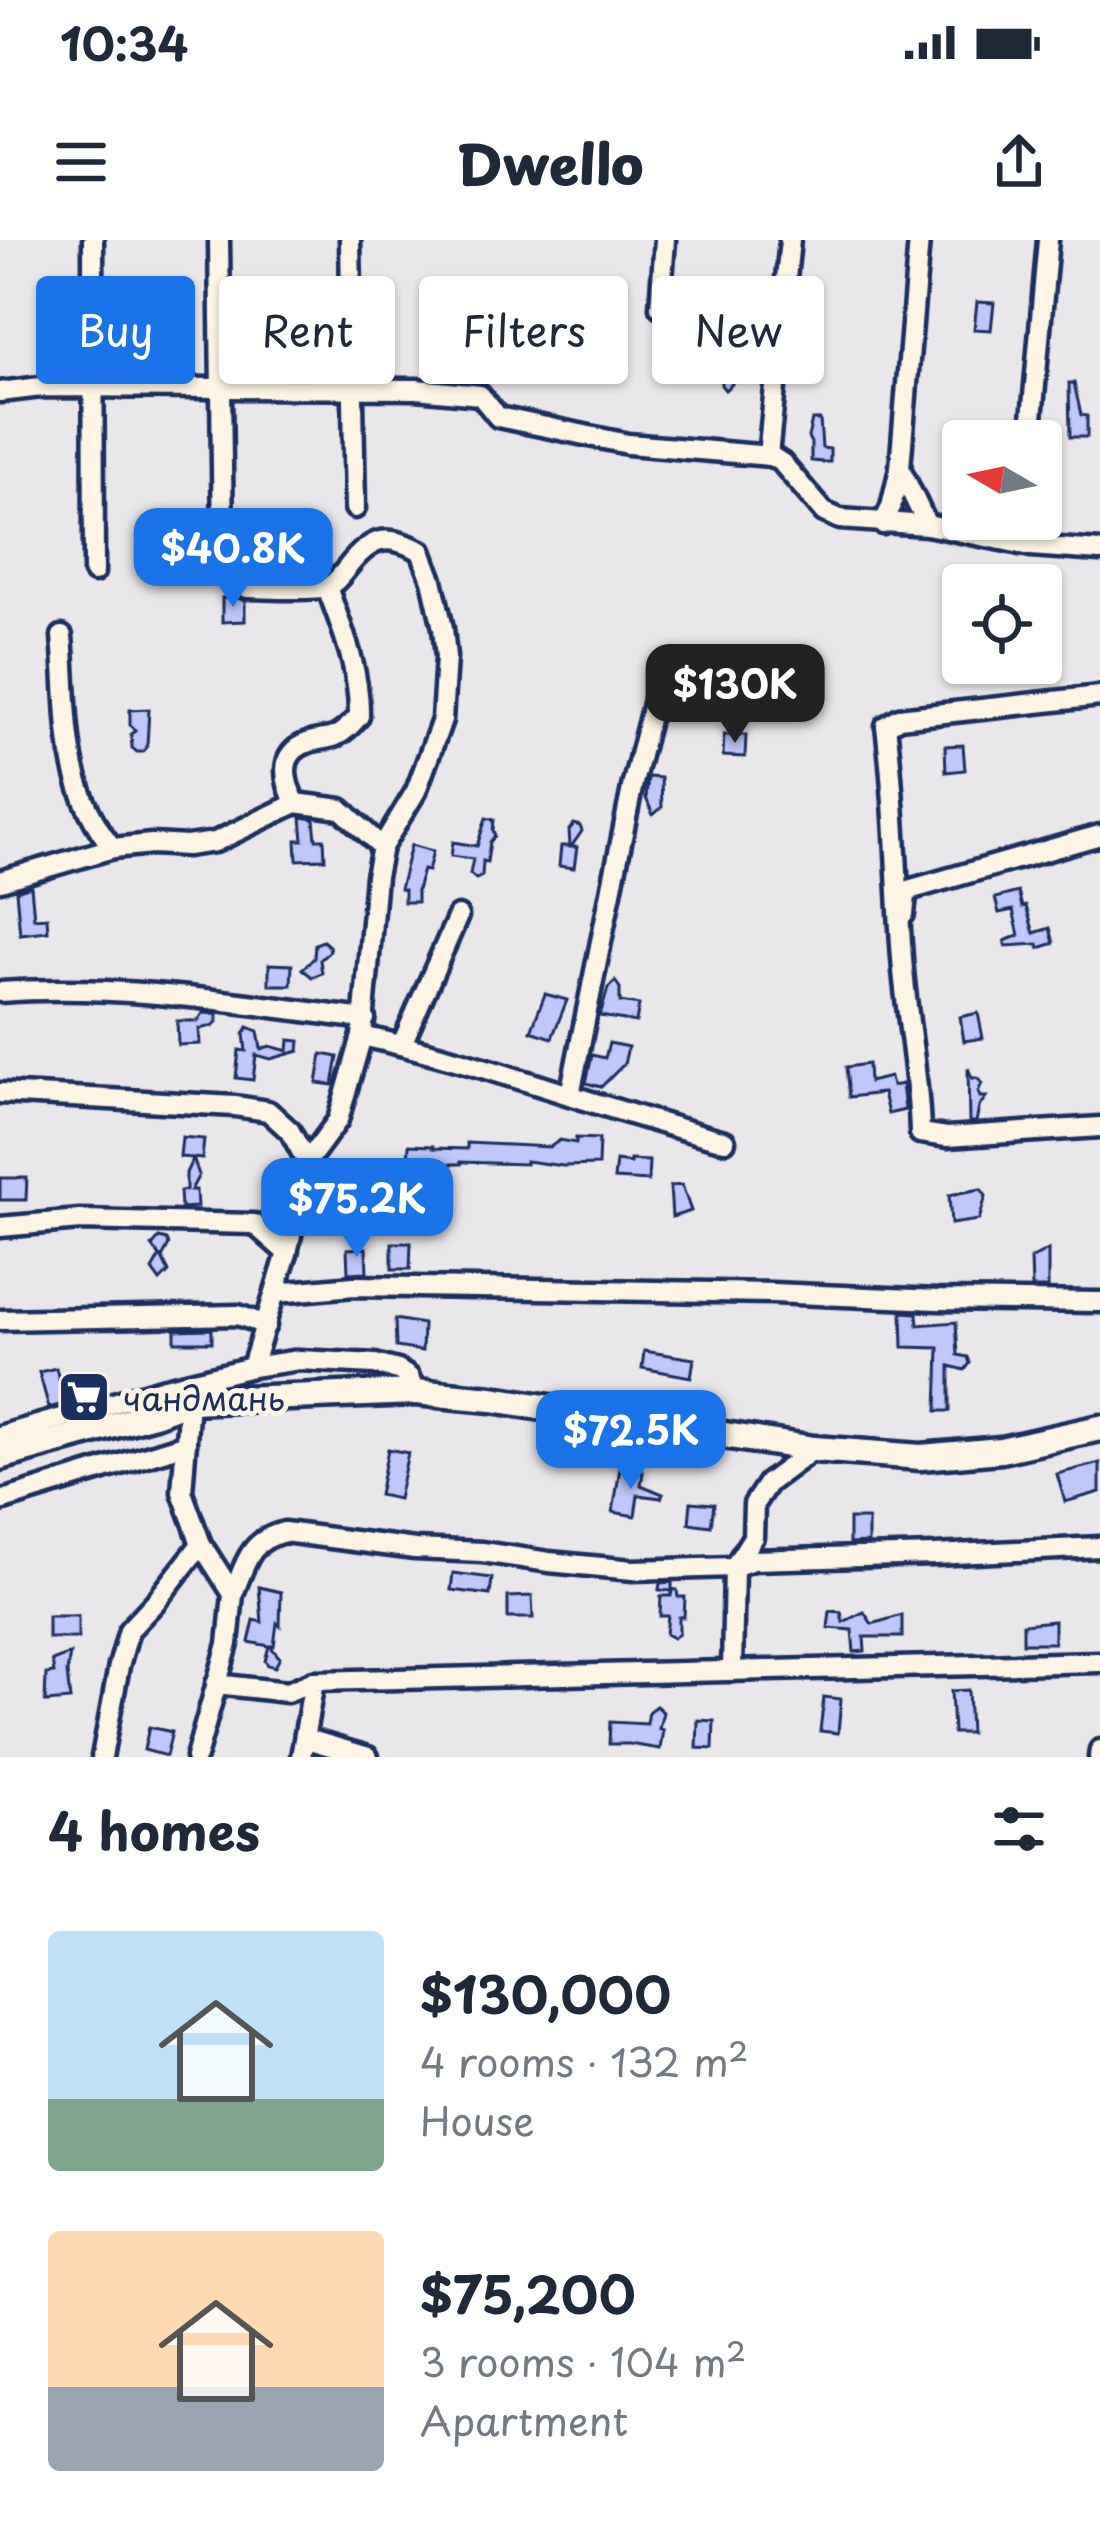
<!DOCTYPE html>
<html lang="en">
<head>
<meta charset="utf-8">
<style>
	body { margin:0; font-family:"Playpen Sans",sans-serif; background:#f2f2f3; color:#1f2937; height:100vh; display:flex; flex-direction:column; font-size:45px; white-space:nowrap }
	* { box-sizing:border-box; margin:0 }
	p { font-size:39px; color:#747a83 }
	.icon { flex:none; width:66px; height:66px; fill:none; stroke:currentColor; stroke-width:2; stroke-linecap:round; stroke-linejoin:round }
	.map { position:relative; height:1517px; overflow:hidden }
	.panel { display:flex; flex-direction:column; background:#fff; flex:1 }
	.panel>* { flex:none }
	.hud { position:absolute; left:36px; top:36px; width:1029px; height:108px; display:flex; gap:24px }
	.needle { width:78px; rotate:279deg }
	.buttons { position:absolute; left:942px; top:180px; display:grid; gap:24px }
	.buttons a { display:grid; place-items:center; width:120px; height:120px; border-radius:12px; background:#fff; box-shadow:0 3px 9px #0004; font-size:60px }
	.price { position:absolute; translate:-50% -102px; padding:0 27px; border-radius:24px; background:#1a73e8; color:#fff; font-size:39px; line-height:78px; filter:drop-shadow(0 3px 6px #0008) }
	.price::after { content:''; position:absolute; left:50%; top:72px; width:36px; height:27px; margin-left:-18px; background:inherit; clip-path:polygon(0 0,100% 0,50% 100%) }
	.price.active { background:#222; color:#fff }
	ul { padding:0; list-style:none }
	li { display:flex; align-items:center; gap:36px; height:300px; padding:0 48px }
	li span { display:grid; place-items:center; flex:none; width:336px; height:240px; border-radius:12px; color:#555 }
	li>.icon { margin-inline-start:auto }
	span .icon { width:144px; height:144px; fill:#fffc; stroke-width:1 }
	li b { font-size:51px }
	h2 { display:flex; justify-content:space-between; align-items:center; height:144px; padding:0 48px; font-size:51px }
	.pill { padding:0 42px; border-radius:12px; background:#fff; box-shadow:0 3px 9px #0004; font-size:42px; line-height:108px }
	.pill.active { background:#1a73e8; color:#fff }
	.status { display:flex; justify-content:space-between; align-items:center; height:84px; padding:0 60px; background:#fff; direction:ltr }
	.status svg { height:33px; fill:currentColor }
	header { display:flex; justify-content:space-between; align-items:center; height:156px; padding:0 48px; background:#fff; font-size:54px; font-weight:800 }
	.map>svg:first-child { display:block }
	.building { fill:#c1c7f9; stroke:#1b2f5e; stroke-width:3 }
	.lines { fill:none; stroke-linecap:round; stroke-linejoin:round }
	.minor-casing { stroke:#1b2f5e; stroke-width:27 }
	.major-casing { stroke:#1b2f5e; stroke-width:33 }
	.minor { stroke:#fcf5e5; stroke-width:18 }
	.major { stroke:#fcf5e5; stroke-width:24 }
	.labels { text-anchor:middle; dominant-baseline:central; stroke-width:10; stroke-linejoin:round; paint-order:stroke }
	.poi-label { font-size:33px; fill:#1b2f5e; stroke:#fcf5e5; text-anchor:start }
</style>
</head>
<body>
<div class="status"><b>10:34</b><svg viewBox="0 0 49 12"><path d="M0 12V9h3v3zM5 12V6h3v6zM10 12V3h3v9zM15 12V0h3v12zM26 1h20v11H26zM47 4h2v5h-2z"/></svg></div>
<header><svg class="icon" aria-label="menu" viewBox="0 0 24 24"><path d="M4 6h16M4 12h16M4 18h16"/></svg>Dwello<svg class="icon" aria-label="share" viewBox="0 0 24 24"><path d="M12 15V3M7 8l5-5 5 5M5 13v7h14v-7"/></svg></header>
<div class="map">
<svg width="1100" height="1517" viewBox="0 0 1100 1517">
	<rect width="100%" height="100%" fill="#eae7eb"/>
	<filter id="ink" filterUnits="userSpaceOnUse"><feTurbulence type="fractalNoise" baseFrequency=".00833" numOctaves="2"/><feDisplacementMap in="SourceGraphic" scale="24" xChannelSelector="R" yChannelSelector="G"/><feConvolveMatrix kernelMatrix="1 2 1 2 8 2 1 2 1" color-interpolation-filters="sRGB"/></filter>
	<g filter="url(#ink)">
		<g class="building">
			<path d="M977 62 994 63 991 90 974 89Z"/>
			<path d="M723 99 733 102 736 113 732 144 725 150 721 145V131H718L719 110Z"/>
			<path d="M1069 143H1074L1081 175 1087 176V197H1070Z"/>
			<path d="M812 180H820L822 208 830 209V222H823L824 224 822 222 811 221V203L808 197Z"/>
			<path d="M222 358H238L245 361V381L222 382Z"/>
			<path d="M149 469 147 506 143 512H137L132 508 131 494 135 491 130 485V470Z"/>
			<path d="M724 495H746L745 517 723 516Z"/>
			<path d="M963 505 965 530 946 532 945 506Z"/>
			<path d="M648 537 661 538 662 567 653 575 646 558Z"/>
			<path d="M301 577 314 579 316 599H324L325 619 297 620 296 600H303Z"/>
			<path d="M486 578 494 580 493 590 495 596 490 602 487 622 483 621 482 636 476 639 470 634 473 619 451 616 453 602 477 606Z"/>
			<path d="M574 584 580 586 582 591 571 607H577L574 628 559 626 561 606H570L569 590Z"/>
			<path d="M411 605 433 611 428 631 423 630 417 650V662H404V650L400 649Z"/>
			<path d="M31 646 34 678 47 677 48 691 20 694 16 651Z"/>
			<path d="M1018 652 1022 667 1026 666 1034 693 1050 688 1054 703 1039 708 1038 704 1006 706 1005 701 1019 695 1013 670 999 673 995 658Z"/>
			<path d="M323 701 329 706 330 711 320 720 322 733 312 737 302 729 314 718 315 704Z"/>
			<path d="M269 724 292 725 291 745H269Z"/>
			<path d="M615 741 620 748V762L639 765 636 782 600 776 608 748Z"/>
			<path d="M545 754 567 760 552 798 531 791Z"/>
			<path d="M203 773 217 774V782L213 786 199 789 200 804 178 805 177 781H198Z"/>
			<path d="M978 773 983 798 964 801 960 777Z"/>
			<path d="M248 787 258 791 261 809 270 806 288 811 289 800 300 801 299 811 271 819 256 815 253 840 236 838 239 810 246 811 244 794Z"/>
			<path d="M609 803 628 807 624 824 601 847 586 843 592 815 605 818Z"/>
			<path d="M322 814 338 817 333 845 317 843Z"/>
			<path d="M868 824 869 842 890 837 892 846 902 844 905 870 888 874 883 853 849 857 846 827Z"/>
			<path d="M968 828 972 838H977L982 843 978 852 980 857H986L979 867 976 882H969Z"/>
			<path d="M182 897 204 899 202 919 193 918 199 935 191 950H196L197 967 181 968 180 951 186 950V933L193 918 180 917Z"/>
			<path d="M576 898 599 899 598 925 563 926 526 921V924L461 922V924H444L408 921 409 905 433 906V908L467 909V903L550 907 560 900 576 903Z"/>
			<path d="M630 920 649 921 648 941 614 939 616 921 630 923Z"/>
			<path d="M0 938H27L26 960H0Z"/>
			<path d="M682 945 691 971 672 977 670 946Z"/>
			<path d="M981 949 986 956 979 980 951 984 949 955Z"/>
			<path d="M159 998 167 1000 169 1005 162 1018 169 1032 160 1041 152 1030 160 1016 152 1006Z"/>
			<path d="M392 1003H411L410 1029H392Z"/>
			<path d="M366 1008 367 1032 348 1033 347 1009Z"/>
			<path d="M1048 1010V1048H1032L1031 1019Z"/>
			<path d="M902 1072 917 1073 918 1085 956 1082 958 1115 968 1117 970 1123 965 1130 950 1126V1171H937L939 1108 903 1107Z"/>
			<path d="M395 1079 423 1084 422 1111 396 1107Z"/>
			<path d="M212 1089V1102H175V1090Z"/>
			<path d="M644 1111 694 1119 691 1137 642 1128Z"/>
			<path d="M56 1128 62 1151 73 1148 77 1160 49 1168 39 1132Z"/>
			<path d="M388 1209 408 1213 398 1259 379 1255Z"/>
			<path d="M1100 1223V1252L1065 1262 1057 1234Z"/>
			<path d="M620 1228 643 1232 641 1245 663 1254 661 1258 638 1255 635 1276 613 1272Z"/>
			<path d="M691 1262 714 1264 711 1286 689 1283Z"/>
			<path d="M849 1279H868V1303L849 1304Z"/>
			<path d="M453 1333 492 1338 490 1355 451 1350Z"/>
			<path d="M672 1342V1349L677 1350 678 1357H685L684 1377H679V1394L673 1398 666 1394 668 1376H660L661 1356H671L672 1351 659 1350 660 1343Z"/>
			<path d="M259 1347 281 1352 280 1386 277 1383 274 1406H270L280 1418 275 1427 268 1425 265 1421 269 1406 249 1402 254 1380 262 1382Z"/>
			<path d="M532 1356 533 1378H508V1357Z"/>
			<path d="M830 1371 841 1372 843 1382 864 1372 872 1384 902 1375V1397H864L865 1411 854 1412 852 1390 828 1388Z"/>
			<rect x="48" y="1376" width="30" height="22"/>
			<path d="M1054 1381V1403H1023V1384Z"/>
			<path d="M70 1414 67 1432 70 1460 45 1462 46 1434 54 1433 52 1421Z"/>
			<path d="M968 1450 970 1493H953L951 1451Z"/>
			<path d="M824 1457 841 1459 838 1493 820 1491Z"/>
			<path d="M656 1466 663 1472 659 1489 663 1490 660 1509 629 1504H609L610 1482 647 1484 649 1471Z"/>
			<path d="M698 1480 714 1481 713 1509 697 1508Z"/>
			<path d="M149 1487 172 1492 166 1516 144 1510Z"/>
		</g>
		<g class="lines">
			<g class="minor-casing">
				<g id="minor">
					<path d="M93 0 94 332"/>
					<path d="M219 0 223 301"/>
					<path d="M350 0 355 268"/>
					<path d="M660 67 665 0"/>
					<path d="M0 152 41 147 416 149 480 155 498 177 628 204 771 216 782 223 824 272 840 279 927 285 1031 306 1100 311"/>
					<path d="M1030 201 1048 0"/>
					<path d="M768 216 790 0"/>
					<path d="M900 228 927 285"/>
					<path d="M883 284 891 267 900 228 919 0"/>
					<path d="M1020 304 1022 279"/>
					<path d="M247 348C264 348 312 351 326 347 334 345 341 335 347 328 371 297 387 293 421 311L432 340 443 388 446 417 442 480 416 551 382 607 376 636 362 796 338 880 307 922 287 1013 252 1127"/>
					<path d="M62 396C69 474 60 544 113 608"/>
					<path d="M1100 456 899 478 886 486C896 563 896 641 902 718 906 776 919 834 920 893L947 897 1100 887"/>
					<path d="M296 563C284 542 278 513 307 503 316 499 327 500 336 496 346 491 352 484 359 476 360 430 342 389 327 347"/>
					<path d="M0 641 113 608 152 604 187 606 215 602 296 563 341 569 382 607"/>
					<path d="M904 674 906 656 912 649 1100 595"/>
					<path d="M0 752C122 743 245 764 365 779"/>
					<path d="M362 796C486 823 603 870 725 901"/>
					<path d="M402 804 458 676"/>
					<path d="M0 853 235 866 268 871 290 891 307 922"/>
					<path d="M570 855 633 543 654 460"/>
					<path d="M0 987 80 980 254 984 287 1013"/>
					<path d="M276 1053 354 1046 772 1053 938 1060 1100 1062"/>
					<path d="M0 1080 238 1075 266 1085"/>
					<path d="M189 1161 182 1252 201 1304 233 1354 228 1404 196 1517"/>
					<path d="M0 1196 165 1148 252 1127 299 1120 375 1124 398 1130 409 1137 415 1152"/>
					<path d="M0 1261 186 1204"/>
					<path d="M233 1354C246 1323 248 1301 284 1292L415 1309 482 1312 549 1322 633 1330 734 1327 752 1320 935 1315 1100 1307"/>
					<path d="M732 1431 734 1327 753 1297 754 1264 768 1243 814 1209"/>
					<path d="M216 1444 287 1452 314 1441"/>
					<path d="M307 1499 368 1517"/>
					<path d="M102 1517 119 1426 129 1390 157 1360 201 1304"/>
					<path d="M301 1517 314 1441 1100 1422"/>
					<path d="M1099 1517 1100 1510"/>
				</g>
			</g>
			<g class="major-casing">
				<path id="major" d="M0 1217 154 1174 189 1161 415 1152 492 1159 814 1209 921 1217 1001 1210 1100 1188"/>
			</g>
			<use href="#minor" class="minor"/>
			<use href="#major" class="major"/>
		</g>
	</g>
	<defs>
		<g id="supermarket-square" transform="scale(2.7)"><rect x="-9" y="-9" width="18" height="18" rx="4" fill="#1b2f5e" stroke="#fcf5e5"/><path d="M-6-5.5h2.5l.6 2H6L4.5 2H-2.5L-4.4-4H-6ZM-1.5 3.2a1.3 1.3 0 1 0 .1 0ZM3 3.2a1.3 1.3 0 1 0 .1 0Z" fill="#fff"/></g>
	</defs>
	<g fill-rule="evenodd">
		<use href="#supermarket-square" x="84" y="1157"/>
	</g>
	<g class="labels">
		<g class="poi-label">
			<text x="123" y="1157">чандмань</text>
		</g>
	</g>
</svg>
<div class="buttons">
<a><svg class="needle" viewBox="-14 -14 28 28"><path d="M0-13l5 13h-10z" fill="#e53935"/><path d="M0 13l5-13h-10z" fill="#747a83"/></svg></a>
<a><svg class="icon" aria-label="locate" viewBox="0 0 24 24"><circle cx="12" cy="12" r="6"/><path d="M12 2v4M12 18v4M2 12h4M18 12h4"/></svg></a>
</div>
<b class="price" style="left:233px;top:370px">$40.8K</b>
<b class="price active" style="left:735px;top:506px">$130K</b>
<b class="price" style="left:357px;top:1020px">$75.2K</b>
<b class="price" style="left:631px;top:1252px">$72.5K</b>
<div class="hud">
<a class="pill active">Buy</a>
<a class="pill">Rent</a>
<a class="pill">Filters</a>
<a class="pill">New</a>
</div>
</div>
<section class="panel">
<h2>4 homes<svg class="icon" aria-label="filters" viewBox="0 0 24 24"><path d="M4 7h16M4 17h16"/><circle cx="9" cy="7" r="2"/><circle cx="15" cy="17" r="2"/></svg></h2>
<ul>
<li><span style="background:linear-gradient(#bfe0f5 70%,#7fa58c 0)"><svg class="icon" aria-label="home" viewBox="0 0 24 24"><path d="M3 11l9-7 9 7M6 9v11h12V9"/></svg></span><div><b>$130,000</b><p>4 rooms · 132 m²</p><p>House</p></div></li>
<li><span style="background:linear-gradient(#ffd9b3 65%,#9aa5b1 0)"><svg class="icon" aria-label="home" viewBox="0 0 24 24"><path d="M3 11l9-7 9 7M6 9v11h12V9"/></svg></span><div><b>$75,200</b><p>3 rooms · 104 m²</p><p>Apartment</p></div></li>
</ul>
</section>
</body>
</html>
